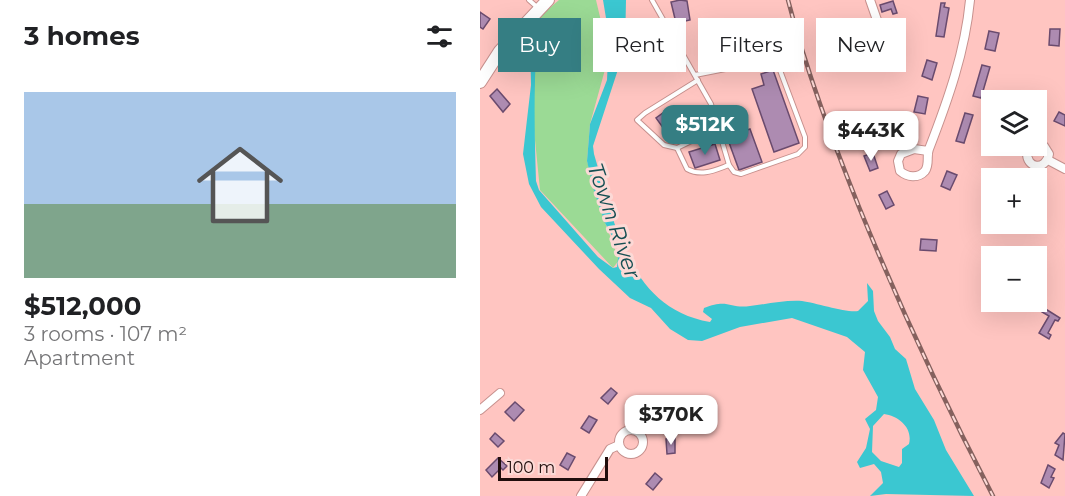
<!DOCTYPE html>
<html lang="en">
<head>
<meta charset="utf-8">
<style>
	body { margin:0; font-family:Montserrat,sans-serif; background:#f2f2f2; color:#202124; height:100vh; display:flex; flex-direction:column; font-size:22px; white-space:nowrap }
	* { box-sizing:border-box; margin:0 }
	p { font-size:20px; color:#757577 }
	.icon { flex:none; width:33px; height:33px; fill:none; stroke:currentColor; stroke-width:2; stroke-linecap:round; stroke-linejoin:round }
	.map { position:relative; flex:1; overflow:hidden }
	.details { display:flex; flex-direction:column; background:#fff; width:480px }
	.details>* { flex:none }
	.top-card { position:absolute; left:18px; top:18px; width:477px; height:54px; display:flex; gap:12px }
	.buttons { position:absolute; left:501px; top:90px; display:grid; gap:12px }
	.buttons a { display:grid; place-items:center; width:66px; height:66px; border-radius:0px; background:#fff; box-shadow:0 6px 24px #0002; font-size:30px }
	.scale { position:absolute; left:18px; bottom:15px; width:110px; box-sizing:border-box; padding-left:6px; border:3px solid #200d0c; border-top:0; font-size:16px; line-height:21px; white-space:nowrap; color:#200d0c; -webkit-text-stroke:4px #fcd9d6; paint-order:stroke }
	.price { position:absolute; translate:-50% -51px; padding:0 14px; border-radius:12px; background:#fff; color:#222; font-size:20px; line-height:39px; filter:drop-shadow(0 2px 3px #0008) }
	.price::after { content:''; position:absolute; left:50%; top:36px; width:18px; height:14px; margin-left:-9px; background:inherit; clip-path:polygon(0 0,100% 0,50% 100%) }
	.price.on { background:#357e83; color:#fff }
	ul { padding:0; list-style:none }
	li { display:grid; align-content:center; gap:12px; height:318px; padding:0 24px }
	li span { display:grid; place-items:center; height:186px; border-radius:0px; color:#555 }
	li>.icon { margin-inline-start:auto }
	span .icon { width:108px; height:108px; fill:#fffc; stroke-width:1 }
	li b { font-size:26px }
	h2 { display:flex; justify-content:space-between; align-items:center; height:72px; padding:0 24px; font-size:26px }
	.tag { padding:0 21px; border-radius:0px; background:#fff; box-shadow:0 6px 24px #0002; font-size:21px; line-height:54px }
	.tag.on { background:#357e83; color:#fff }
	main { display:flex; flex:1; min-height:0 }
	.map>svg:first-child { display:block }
	.green { fill:#9bda95 }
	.water { fill:#3bc7d1; fill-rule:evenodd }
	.building { fill:#ad8bb1; stroke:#6a4b6e; stroke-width:1.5 }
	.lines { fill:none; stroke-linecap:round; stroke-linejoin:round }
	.lane-casing { stroke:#c7918e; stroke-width:6 }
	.street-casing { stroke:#c7918e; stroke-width:10 }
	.secondary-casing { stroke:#c7918e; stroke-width:14 }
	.lane { stroke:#fff; stroke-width:4 }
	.street { stroke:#fff; stroke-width:8 }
	.secondary { stroke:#fff; stroke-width:12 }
	.rail-casing { stroke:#85615e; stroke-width:4.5 }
	.rail { stroke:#fcd9d6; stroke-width:2; stroke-dasharray:7; stroke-linecap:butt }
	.labels { text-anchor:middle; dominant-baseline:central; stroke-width:6; stroke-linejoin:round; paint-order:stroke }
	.water-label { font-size:22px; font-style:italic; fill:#154f53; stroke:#fcd9d6 }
</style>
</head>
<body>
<main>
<section class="details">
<h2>3 homes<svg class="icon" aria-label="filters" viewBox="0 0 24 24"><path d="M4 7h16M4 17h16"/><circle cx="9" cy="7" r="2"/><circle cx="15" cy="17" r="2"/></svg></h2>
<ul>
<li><span style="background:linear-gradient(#a9c7e8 60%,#7fa58c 0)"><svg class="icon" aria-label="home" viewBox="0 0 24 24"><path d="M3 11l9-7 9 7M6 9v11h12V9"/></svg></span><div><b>$512,000</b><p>3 rooms · 107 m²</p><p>Apartment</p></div></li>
</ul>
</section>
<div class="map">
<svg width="585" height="496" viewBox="0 0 585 496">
	<rect width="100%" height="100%" fill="#ffc5c1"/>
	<path class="green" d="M79 0H116L129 55 110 124 107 161 123 217 139 260 133 268 60 190 54 130 52 23Z"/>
	<path class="water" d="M123 0H146L145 48 113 146 114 154C134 221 148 308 230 322L232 319 223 312 224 308C248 298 250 309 270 306 288 304 304 300 322 301 336 303 367 313 378 311L388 301 387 283 393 291 394 311 398 321 410 337 415 349 426 359 435 389 454 420 466 450 494 496 406 494 390 496 403 483 401 472 394 464 380 468 377 462 386 448 390 429 385 419 396 410 398 397 383 370 385 352 367 337 312 318 260 327 222 341 208 340 190 329 171 308 150 298 119 269 61 207 49 184 43 154 51 85 50 35 54 29 58 30C59 47 55 63 55 81 54 114 55 147 56 181L59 190 118 257 133 268 137 267 139 249 125 223 114 191 107 161 110 124 127 80 129 36ZM404 414C419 416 433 428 429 444L422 449V463L419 467 401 461 392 452 393 426Z"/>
	<g class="building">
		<path d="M200 0 207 1 210 20 196 23 191 2Z"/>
		<path d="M413 1 417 13 413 14 411 9 402 12 400 5Z"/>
		<path d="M461 3H465L464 7 469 8 464 37 456 36Z"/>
		<path d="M0 12 10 19 3 29 0 27Z"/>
		<path d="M570 29H580L579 46 569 45Z"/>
		<path d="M509 31 519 33 515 51 505 49Z"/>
		<path d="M447 60 457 63 452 80 442 76Z"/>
		<path d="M502 65 510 67 501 98 493 96Z"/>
		<path d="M293 70 319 143 294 152 272 89 284 85 281 74Z"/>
		<path d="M17 89 30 104 23 112 10 96Z"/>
		<path d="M438 96 448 98 445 114 434 112Z"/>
		<path d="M187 110 200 128 189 136 176 118Z"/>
		<path d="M579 112 585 115V126L574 121Z"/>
		<path d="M485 113 493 115 484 143 476 141Z"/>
		<path d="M405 117 415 122 407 136 396 130Z"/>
		<path d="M270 129 282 162 259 170 247 137Z"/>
		<path d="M235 144 240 160 215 168 209 152Z"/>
		<path d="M393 153 398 168 390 171 384 156Z"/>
		<path d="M467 171 477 175 470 190 461 186Z"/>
		<path d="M407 191 414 205 406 209 399 195Z"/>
		<path d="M441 239 457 240 456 251 440 250Z"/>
		<path d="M564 308 580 318 578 321 575 320 568 333 571 335 569 339 559 333 569 316 562 312Z"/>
		<path d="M131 388 137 393 128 404 121 398Z"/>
		<path d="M35 402 44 410 34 421 25 412Z"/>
		<path d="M109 416 117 420 109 433 101 428Z"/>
		<path d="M15 433 24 441 18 447 10 439Z"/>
		<path d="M583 433 585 434 583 460 575 455 579 445 575 443Z"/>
		<path d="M195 438V453L187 454 186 439Z"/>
		<path d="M87 453 95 457 88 470 80 465Z"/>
		<path d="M18 458 27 466 23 470 21 468 12 477 6 470Z"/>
		<path d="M568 465 575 469 571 477 574 478 569 488 561 483Z"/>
		<path d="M175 473 182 479 173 490 166 484Z"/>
	</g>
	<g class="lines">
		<g class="lane-casing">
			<g id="lane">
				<path d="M49 0 58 8"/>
				<path d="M172 0 231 104 249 165 254 172 261 174 318 154 325 147V137L298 65 291 60 215 75"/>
				<path d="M218 80 165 113 157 120 184 145 197 148 238 128"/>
				<path d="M197 148 207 169C222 177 235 170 249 165"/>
			</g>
		</g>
		<g class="street-casing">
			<g id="street">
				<path d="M390 0 397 20"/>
				<path d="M552 146 547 152C546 169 566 171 569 154L564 146 556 144"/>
				<path d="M448 151 434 149 421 154 418 161 420 171C427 177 438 179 445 171 450 164 446 156 449 149 468 100 485 52 490 0"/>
				<path d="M568 160 585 169"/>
				<path d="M0 410 20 393"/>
				<circle cx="151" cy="442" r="12"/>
				<path d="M101 496 130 449 139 445"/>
			</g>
		</g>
		<g class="secondary-casing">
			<path id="secondary" d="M0 82 20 51 68 0"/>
		</g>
		<use href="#lane" class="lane"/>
		<use href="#street" class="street"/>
		<use href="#secondary" class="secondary"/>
		<g class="rail-casing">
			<path id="rail" d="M308 0C326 70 352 139 379 207 419 305 464 402 513 496"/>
		</g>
		<use href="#rail" class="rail"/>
	</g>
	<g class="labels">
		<g class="water-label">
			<text transform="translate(134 221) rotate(71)">Town River</text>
		</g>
	</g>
</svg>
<div class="buttons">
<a><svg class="icon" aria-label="layers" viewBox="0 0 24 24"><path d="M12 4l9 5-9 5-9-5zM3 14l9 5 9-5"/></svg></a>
<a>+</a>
<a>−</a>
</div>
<div class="scale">100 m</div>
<b class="price on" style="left:225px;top:156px">$512K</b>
<b class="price" style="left:391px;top:162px">$443K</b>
<b class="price" style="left:191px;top:446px">$370K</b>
<div class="top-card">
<a class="tag on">Buy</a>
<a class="tag">Rent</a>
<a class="tag">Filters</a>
<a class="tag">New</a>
</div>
</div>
</main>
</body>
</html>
